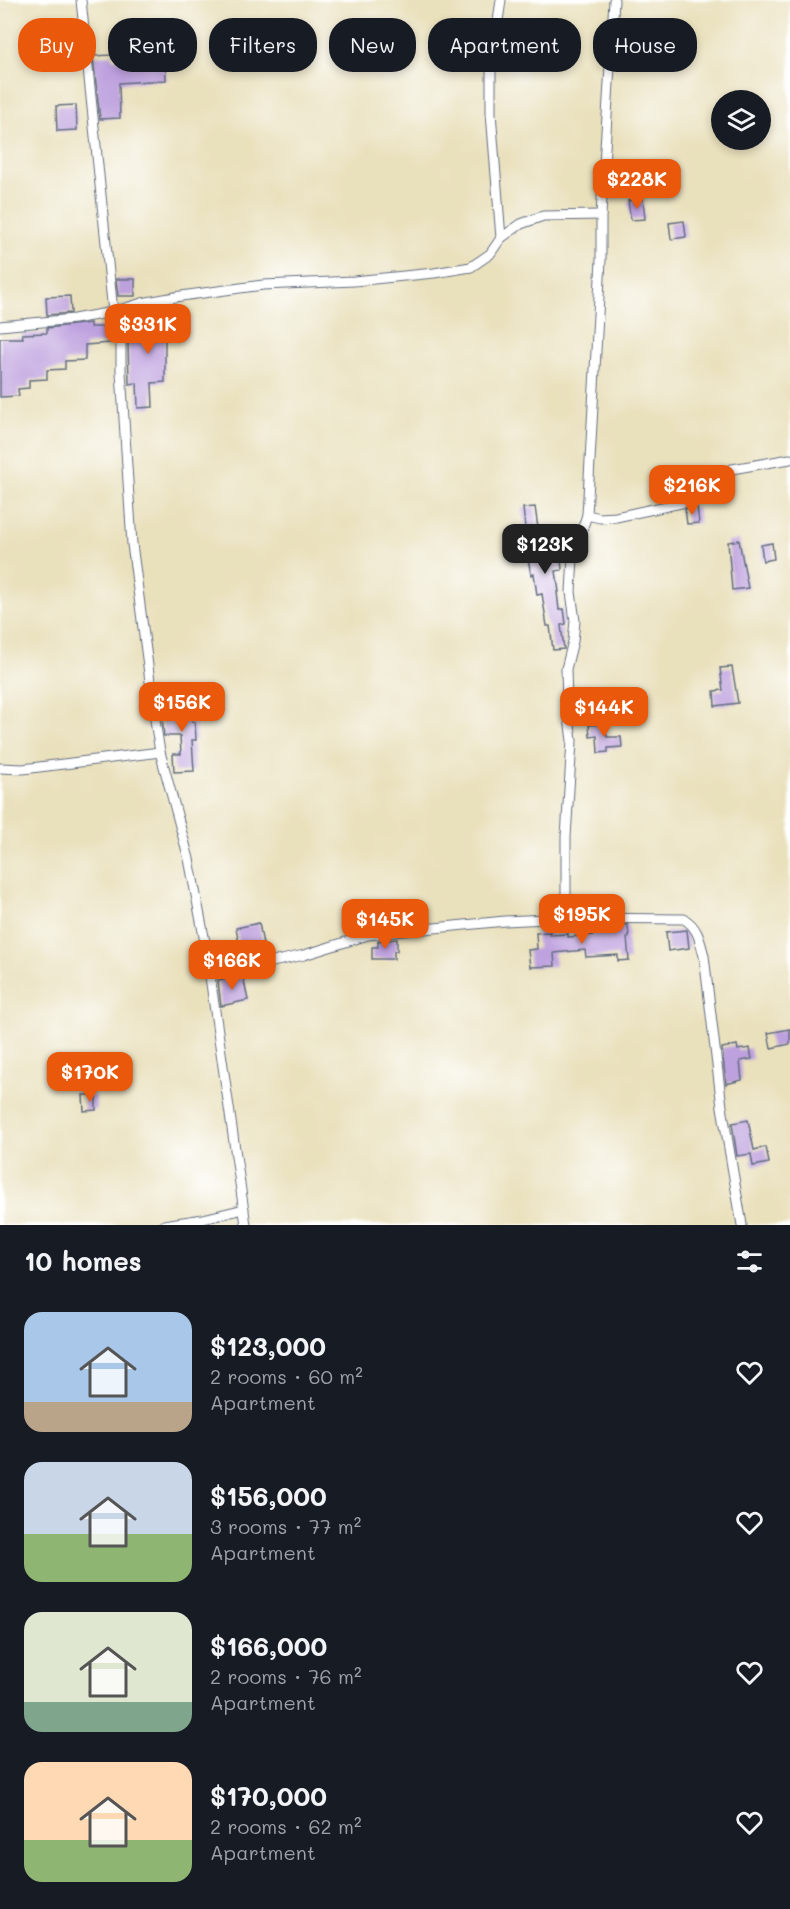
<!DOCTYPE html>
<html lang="en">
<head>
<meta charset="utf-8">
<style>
	body { margin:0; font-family:Mali,sans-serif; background:#242831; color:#f1f3f6; height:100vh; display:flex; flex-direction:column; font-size:22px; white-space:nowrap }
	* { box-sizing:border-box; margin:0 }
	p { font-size:20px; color:#9ea1a6 }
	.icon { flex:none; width:33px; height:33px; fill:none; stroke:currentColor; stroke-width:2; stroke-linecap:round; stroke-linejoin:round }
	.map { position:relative; height:1225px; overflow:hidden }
	.drawer { display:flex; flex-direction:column; background:#171b24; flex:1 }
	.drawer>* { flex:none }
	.guide { position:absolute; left:18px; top:18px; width:754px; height:54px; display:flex; gap:12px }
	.controls { position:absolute; left:711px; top:90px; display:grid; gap:12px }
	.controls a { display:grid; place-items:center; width:60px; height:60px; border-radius:50%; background:#171b24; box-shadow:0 3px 9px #0003; font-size:30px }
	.price { position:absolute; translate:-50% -51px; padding:0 14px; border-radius:12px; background:#ea580c; color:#fff; font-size:20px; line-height:39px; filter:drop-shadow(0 2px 3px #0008) }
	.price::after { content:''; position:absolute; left:50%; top:36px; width:18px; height:14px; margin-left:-9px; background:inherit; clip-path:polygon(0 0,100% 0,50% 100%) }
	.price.on { background:#222; color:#fff }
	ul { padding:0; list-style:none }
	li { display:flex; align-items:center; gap:18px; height:150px; padding:0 24px }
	li span { display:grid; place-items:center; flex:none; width:168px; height:120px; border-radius:18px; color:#555 }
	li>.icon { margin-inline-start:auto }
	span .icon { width:72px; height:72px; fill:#fffc; stroke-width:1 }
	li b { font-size:26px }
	h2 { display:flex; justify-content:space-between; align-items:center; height:72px; padding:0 24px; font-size:26px }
	.tag { padding:0 21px; border-radius:24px; background:#171b24; box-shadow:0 3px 9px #0003; font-size:21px; line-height:54px }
	.tag.on { background:#ea580c; color:#fff }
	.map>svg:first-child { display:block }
	.building { fill:#bda0de }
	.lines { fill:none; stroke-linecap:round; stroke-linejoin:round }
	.street-casing { stroke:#636d7f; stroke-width:11 }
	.street { stroke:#fff; stroke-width:9 }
</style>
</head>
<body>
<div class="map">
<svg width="790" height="1225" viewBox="0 0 790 1225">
	<rect width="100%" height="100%" fill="#fff"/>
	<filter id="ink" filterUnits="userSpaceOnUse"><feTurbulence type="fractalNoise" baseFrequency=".0167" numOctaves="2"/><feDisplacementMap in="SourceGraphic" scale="12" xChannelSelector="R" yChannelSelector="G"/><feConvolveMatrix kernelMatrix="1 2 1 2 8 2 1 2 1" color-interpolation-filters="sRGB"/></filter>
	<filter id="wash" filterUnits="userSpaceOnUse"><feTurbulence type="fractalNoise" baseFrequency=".008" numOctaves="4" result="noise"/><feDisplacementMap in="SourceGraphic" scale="24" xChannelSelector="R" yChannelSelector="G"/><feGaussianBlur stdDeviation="1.35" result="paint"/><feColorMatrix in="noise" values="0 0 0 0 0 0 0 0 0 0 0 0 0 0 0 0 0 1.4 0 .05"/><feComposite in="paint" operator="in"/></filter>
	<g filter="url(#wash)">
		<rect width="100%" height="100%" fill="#e9e0bc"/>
		<g id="blocks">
			<g class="building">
				<path d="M165 53 166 80 119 83 120 118 100 119 93 56 112 55V59L149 57V54Z"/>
				<path d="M76 105 77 130 57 131 56 106Z"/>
				<path d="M643 199 645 219 631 220 628 201Z"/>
				<path d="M684 221 686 237 671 239 669 223Z"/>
				<path d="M116 279H135V296H118Z"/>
				<path d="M70 296 71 313 47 315 46 297Z"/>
				<path d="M165 306V382L152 383 153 407 138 408 137 383 129 384 128 340H136L135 320 147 319 146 309Z"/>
				<path d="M90 323V327H110V343L85 345V360L65 361V369L47 370V379L29 380V388L18 389 19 396 0 397V338H23L22 334 47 333V328Z"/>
				<path d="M535 507 539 535 547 534 550 551 560 550 562 570 556 571 559 592H557L559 610 564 609 566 624 561 625 564 649 553 650 550 626H547L542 594 537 595 534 574 531 575 524 537 526 536 523 508Z"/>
				<path d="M697 507 699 523 687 524 685 509Z"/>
				<path d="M739 540 748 588 732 590 728 542Z"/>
				<path d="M772 543 774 559 763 561 761 545Z"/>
				<path d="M732 667 738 703 715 706 714 691 723 690 720 668Z"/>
				<path d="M190 696 192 722H195L196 740H192L194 771 174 772 173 754H181L180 736H164L162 717H175L174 697Z"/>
				<path d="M605 724 607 737H621L622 747 608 748V752L598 753 597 736 590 737 589 725Z"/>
				<path d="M259 923 263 944 240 949 236 928Z"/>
				<path d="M593 925H628L629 937H627L629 960 618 961V955L586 957 585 950 554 953 555 966 530 967 528 950 537 949 536 933 550 932V935L568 934V937L594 935Z"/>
				<path d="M687 930 689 948 668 951 666 932Z"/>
				<path d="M397 939V951H394V959H372V947H378V941Z"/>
				<path d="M243 976 248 1000 221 1006 218 981Z"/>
				<path d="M790 1029V1044L771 1048 768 1033Z"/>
				<path d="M737 1045 738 1050 750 1048 752 1059 740 1061 742 1080 726 1084 722 1048Z"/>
				<path d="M83 1095H96V1110L84 1111Z"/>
				<path d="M748 1120 754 1150 766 1147 769 1163 753 1166 751 1154 737 1156 732 1123Z"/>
			</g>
		</g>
	</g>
	<g filter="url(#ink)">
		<use href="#blocks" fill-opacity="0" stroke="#636d7f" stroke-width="1.5"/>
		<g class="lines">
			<g class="street-casing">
				<g id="street">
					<path d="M81 0 113 312 121 331V372L132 544 156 727 160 752 189 859 205 942 246 1225"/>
					<path d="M501 238 491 113V70L501 0"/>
					<path d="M0 326 74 319 113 312 142 303 181 296 263 285 354 281 434 273 471 267 490 254 501 238 521 224 543 216 601 215"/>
					<path d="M587 515 600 518 616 517 690 501 705 496 720 477 732 469 790 459"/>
					<path d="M0 768 23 769 160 752"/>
					<path d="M566 918V837L572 741 567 702 566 669 573 641 575 621 571 592 573 557 587 515 601 260V215L614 0"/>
					<path d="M210 976 304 955 368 935 394 932 505 921 566 918 684 919C698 927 700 941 704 956L722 1107 742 1225"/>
					<path d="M164 1225 203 1219 244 1209"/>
				</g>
			</g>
			<use href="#street" class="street"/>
		</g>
	</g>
</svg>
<div class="controls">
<a><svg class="icon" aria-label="layers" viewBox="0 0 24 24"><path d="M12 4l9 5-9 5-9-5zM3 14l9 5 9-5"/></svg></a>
</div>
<b class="price" style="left:637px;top:210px">$228K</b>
<b class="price" style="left:148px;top:355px">$331K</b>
<b class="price" style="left:692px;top:516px">$216K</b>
<b class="price on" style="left:545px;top:575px">$123K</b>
<b class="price" style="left:182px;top:733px">$156K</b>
<b class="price" style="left:604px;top:738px">$144K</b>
<b class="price" style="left:582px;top:945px">$195K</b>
<b class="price" style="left:385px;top:950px">$145K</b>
<b class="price" style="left:232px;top:991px">$166K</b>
<b class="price" style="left:90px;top:1103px">$170K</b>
<div class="guide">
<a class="tag on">Buy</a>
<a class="tag">Rent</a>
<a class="tag">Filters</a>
<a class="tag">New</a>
<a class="tag">Apartment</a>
<a class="tag">House</a>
</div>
</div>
<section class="drawer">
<h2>10 homes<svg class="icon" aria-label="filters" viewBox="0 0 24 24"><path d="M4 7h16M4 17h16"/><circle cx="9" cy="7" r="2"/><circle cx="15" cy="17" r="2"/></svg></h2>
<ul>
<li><span style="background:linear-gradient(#a9c7e8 75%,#b9a48a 0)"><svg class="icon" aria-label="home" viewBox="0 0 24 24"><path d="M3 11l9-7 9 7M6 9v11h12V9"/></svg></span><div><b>$123,000</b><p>2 rooms · 60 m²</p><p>Apartment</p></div><svg class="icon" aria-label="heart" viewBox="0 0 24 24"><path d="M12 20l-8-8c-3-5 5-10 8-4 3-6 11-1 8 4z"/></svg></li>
<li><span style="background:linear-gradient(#c9d6e8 60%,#8fb573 0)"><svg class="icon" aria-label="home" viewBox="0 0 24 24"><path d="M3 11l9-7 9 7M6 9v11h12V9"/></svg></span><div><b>$156,000</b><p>3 rooms · 77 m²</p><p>Apartment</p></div><svg class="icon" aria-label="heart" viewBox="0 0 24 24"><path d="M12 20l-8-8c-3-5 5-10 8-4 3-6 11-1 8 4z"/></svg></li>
<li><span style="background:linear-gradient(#dfe7d0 75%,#7fa58c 0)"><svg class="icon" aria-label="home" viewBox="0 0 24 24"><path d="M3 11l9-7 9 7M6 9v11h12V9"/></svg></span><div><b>$166,000</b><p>2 rooms · 76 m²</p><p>Apartment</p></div><svg class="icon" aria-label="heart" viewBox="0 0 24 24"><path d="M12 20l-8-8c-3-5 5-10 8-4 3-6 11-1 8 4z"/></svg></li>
<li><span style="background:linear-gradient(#ffd9b3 65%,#8fb573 0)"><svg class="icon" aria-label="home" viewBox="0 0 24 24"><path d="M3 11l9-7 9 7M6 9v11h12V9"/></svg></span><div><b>$170,000</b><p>2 rooms · 62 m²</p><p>Apartment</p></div><svg class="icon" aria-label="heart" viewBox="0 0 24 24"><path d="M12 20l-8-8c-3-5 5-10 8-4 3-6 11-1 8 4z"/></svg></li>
</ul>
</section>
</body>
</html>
